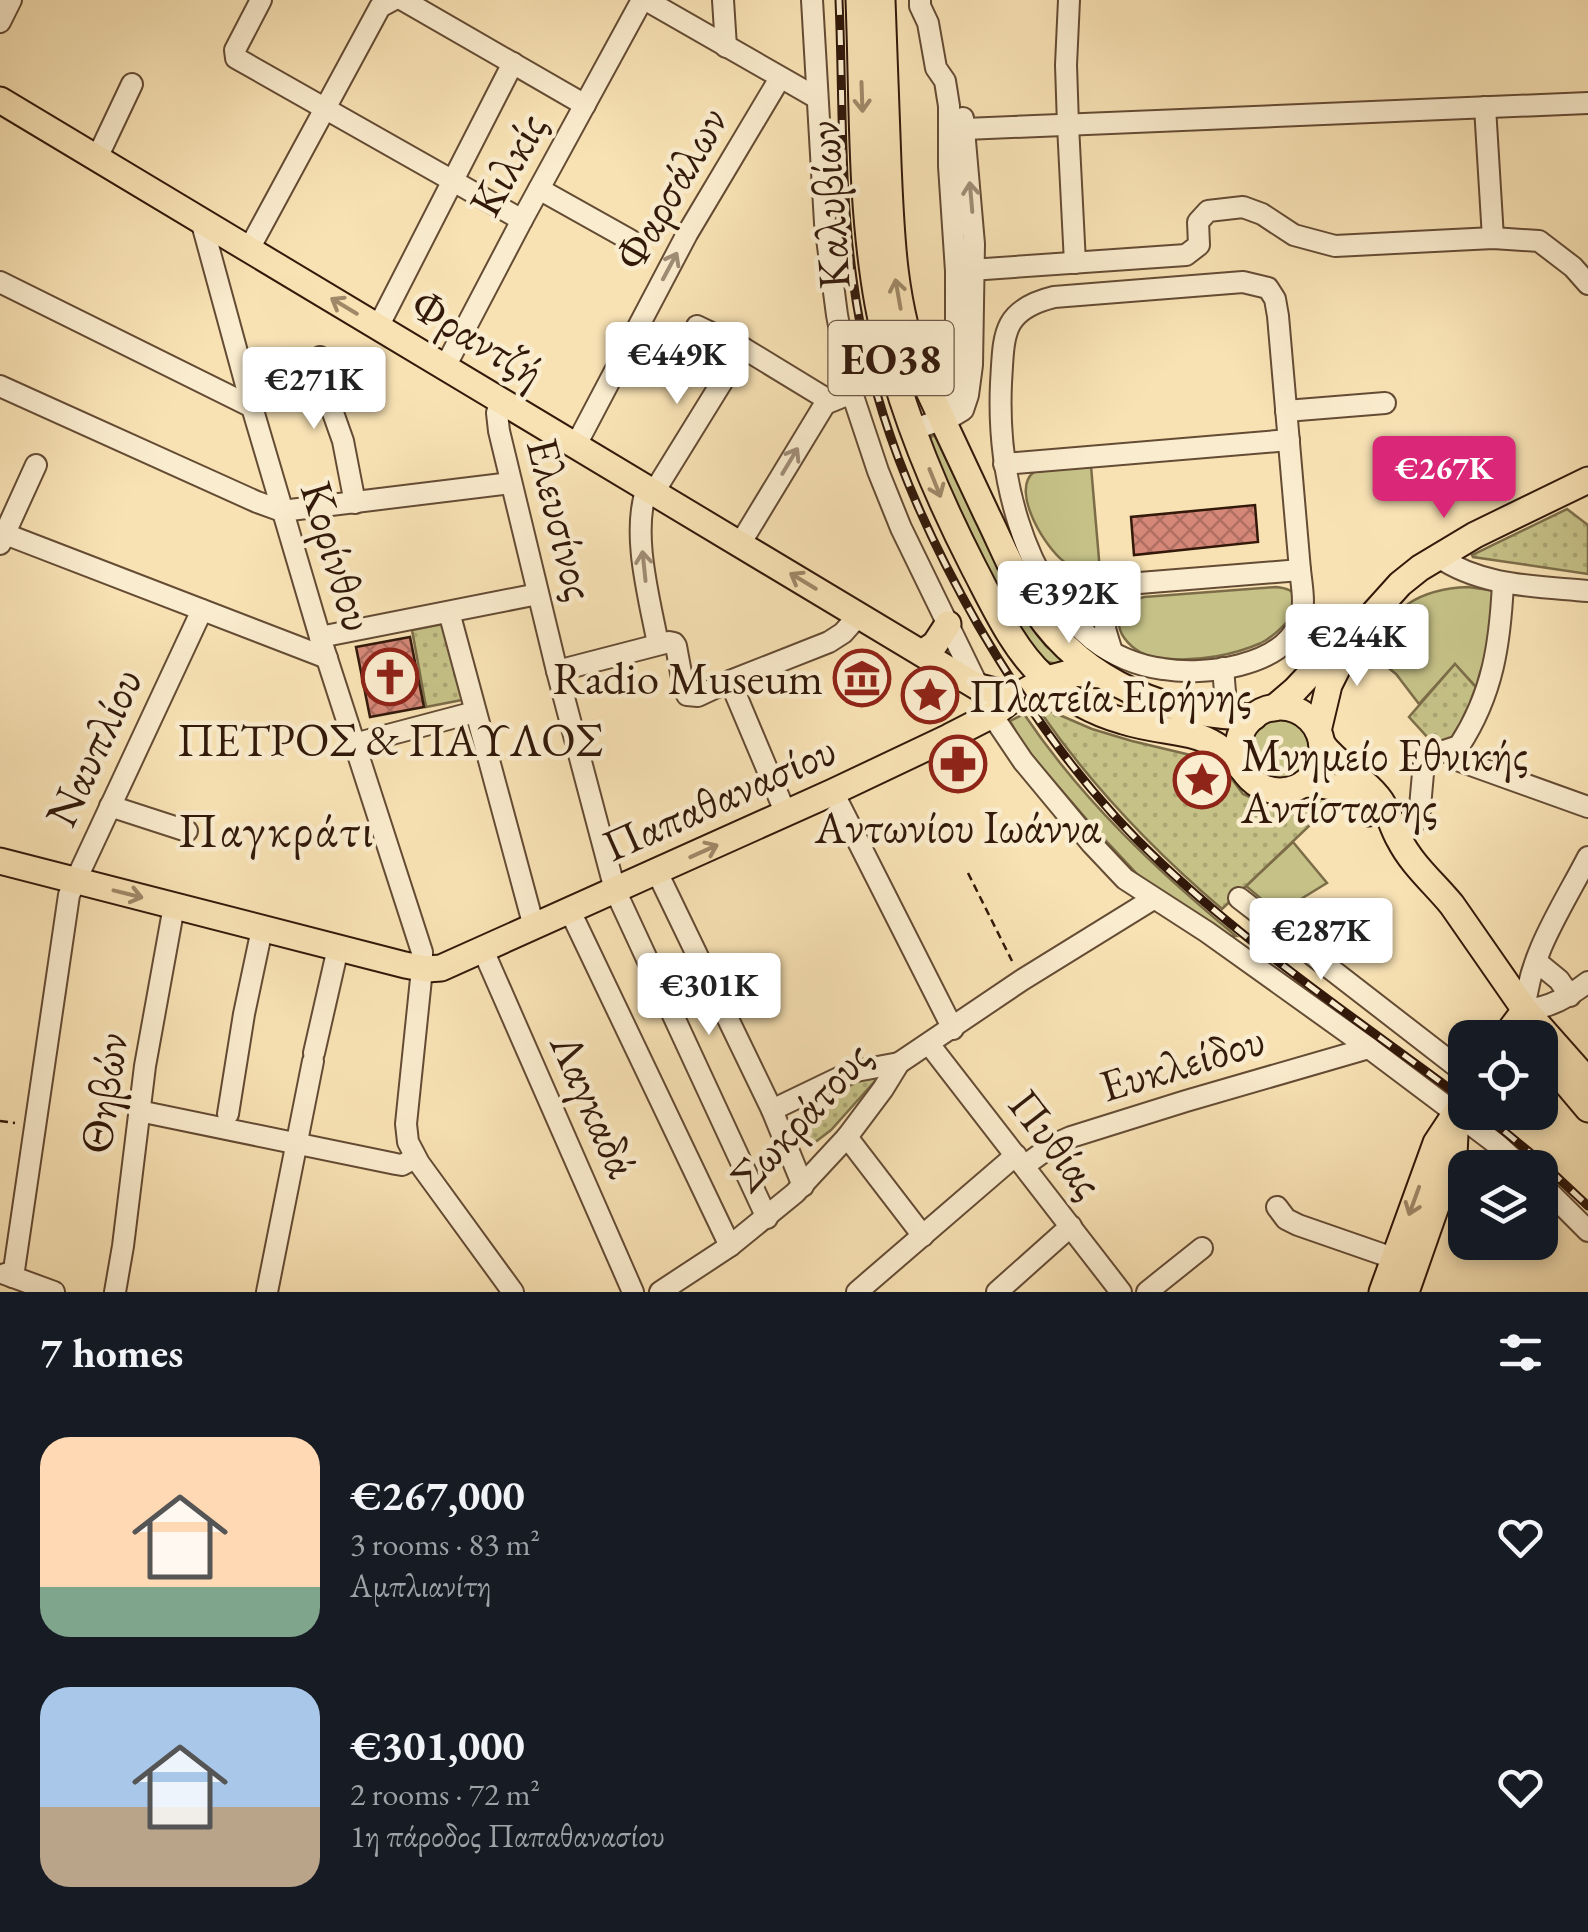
<!DOCTYPE html>
<html lang="en">
<head>
<meta charset="utf-8">
<style>
	body { margin:0; font-family:"EB Garamond",serif; background:#242831; color:#f1f3f6; height:100vh; display:flex; flex-direction:column; font-size:38px; white-space:nowrap }
	* { box-sizing:border-box; margin:0 }
	p { font-size:32px; color:#9ea1a6 }
	.icon { flex:none; width:55px; height:55px; fill:none; stroke:currentColor; stroke-width:2; stroke-linecap:round; stroke-linejoin:round }
	.map { position:relative; height:1292px; overflow:hidden }
	.drawer { display:flex; flex-direction:column; background:#171b24; flex:1 }
	.drawer>* { flex:none }
	.tools { position:absolute; left:1448px; top:1020px; display:grid; gap:20px }
	.tools a { display:grid; place-items:center; width:110px; height:110px; border-radius:20px; background:#171b24; box-shadow:0 5px 15px #0003; font-size:50px }
	.price { position:absolute; translate:-50% -85px; padding:0 22px; border-radius:10px; background:#fff; color:#222; font-size:32px; line-height:65px; filter:drop-shadow(0 2px 5px #0008) }
	.price::after { content:''; position:absolute; left:50%; top:60px; width:30px; height:22px; margin-left:-15px; background:inherit; clip-path:polygon(0 0,100% 0,50% 100%) }
	.price.on { background:#db2777; color:#fff }
	ul { padding:0; list-style:none }
	li { display:flex; align-items:center; gap:30px; height:250px; padding:0 40px }
	li span { display:grid; place-items:center; flex:none; width:280px; height:200px; border-radius:30px; color:#555 }
	li>.icon { margin-inline-start:auto }
	span .icon { width:120px; height:120px; fill:#fffc; stroke-width:1 }
	li b { font-size:42px }
	h2 { display:flex; justify-content:space-between; align-items:center; height:120px; padding:0 40px; font-size:42px }
	.map>svg:first-child { display:block }
	.grass { fill:#c5c187; stroke:#7c6d48; stroke-width:2.5 }
	.park { fill:url(#park-dots); stroke:#7c6d48; stroke-width:2.5 }
	.building { fill:url(#building-cross-hatch); stroke:#32190a; stroke-width:2.5 }
	.lines { fill:none; stroke-linecap:round; stroke-linejoin:round }
	.minor-casing { stroke:#644b34; stroke-width:24 }
	.major-casing { stroke:#32190a; stroke-width:29 }
	.path { stroke:#32190a; stroke-width:2.5; stroke-dasharray:8 5; stroke-linecap:butt }
	.minor { stroke:#faecce; stroke-width:20 }
	.major { stroke:#f8e2b4; stroke-width:25 }
	.rail-casing { stroke:#32190a; stroke-width:9 }
	.rail { stroke:#faecce; stroke-width:5; stroke-dasharray:15; stroke-linecap:butt }
	.oneway { stroke:#9f8868 }
	.oneway2 { stroke:#a08d76 }
	.labels { text-anchor:middle; dominant-baseline:central; stroke-width:9; stroke-linejoin:round; paint-order:stroke }
	.shield { fill:#faecce; stroke:#6e5845; stroke-width:2.5 }
	.shield-label { font-size:42px; font-weight:bold; fill:#32190a }
	.street-label { font-size:45px; fill:#32190a; stroke:#faecce }
	.poi-label { font-size:45px; fill:#32190a; stroke:#faecce; text-anchor:start }
	.neighbourhood-label { font-size:48px; letter-spacing:2.5px; fill:#32190a; stroke:#faecce }
</style>
</head>
<body>
<div class="map">
<svg width="1588" height="1292" viewBox="0 0 1588 1292">
	<defs>
		<pattern id="park-dots" width="8" height="8" patternUnits="userSpaceOnUse" patternTransform="scale(2.5)"><rect width="8" height="8" fill="#c5c187"/><path d="M2 2h.1M6 6h.1" fill="none" stroke="#aaa573" stroke-width="1.8" stroke-linecap="round"/></pattern>
		<pattern id="building-cross-hatch" width="8" height="8" patternUnits="userSpaceOnUse" patternTransform="scale(2.5)"><rect width="8" height="8" fill="#d68878"/><path d="M0 0l8 8M0 8l8-8" fill="none" stroke="#ae6e61"/></pattern>
	</defs>
	<rect width="100%" height="100%" fill="#f8e2b4"/>
	<filter id="stains"><feTurbulence type="fractalNoise" baseFrequency=".002" numOctaves="4"/><feColorMatrix values="0 0 0 0 .2 0 0 0 0 .09 0 0 0 0 .02 0 0 0 .5 -.17"/></filter>
	<radialGradient id="worn" r=".72"><stop offset=".6" stop-color="#630" stop-opacity="0"/><stop offset="1" stop-color="#630" stop-opacity=".3"/></radialGradient>
	<g class="grass">
		<path d="M932 436H935L1010 593 1038 636 1047 647 1069 662C1061 663 1053 665 1046 661 1016 645 951 496 932 458L930 438Z"/>
		<path d="M1091 466 1100 571C1089 572 1079 570 1069 565 1047 553 1009 490 1034 472Z"/>
		<path d="M1276 587C1322 591 1281 633 1261 643 1234 655 1200 661 1170 659 1161 659 1148 656 1140 652 1113 636 1109 606 1144 597Z"/>
		<path d="M1468 587 1496 591 1495 622 1478 689 1455 664 1419 704 1396 674 1365 649C1396 609 1415 589 1468 587Z"/>
		<path d="M1024 714C1082 800 1156 870 1236 936H1228L1154 889 1138 875 1095 829 1025 748 1010 721Z"/>
		<circle cx="1280" cy="749" r="30"/>
		<path d="M1293 842 1327 883 1278 913 1246 886Z"/>
	</g>
	<g class="park">
		<path d="M1567 509 1588 525V574L1473 557 1472 555Z"/>
		<path d="M448 623 467 699 426 707 412 630Z"/>
		<path d="M1455 664 1480 692 1448 744 1430 740 1409 717Z"/>
		<path d="M1041 707 1092 729 1132 741 1207 759 1225 770 1243 794 1254 799 1276 802 1311 797H1329L1333 803 1222 909C1154 851 1090 784 1039 710Z"/>
		<path d="M874 1077 875 1081 831 1130 814 1143 806 1140 801 1126 802 1111 861 1080Z"/>
	</g>
	<g class="building">
		<path d="M1255 505 1258 542 1134 555 1131 517Z"/>
		<path d="M410 637 424 707 370 717 356 647Z"/>
	</g>
	<g class="lines">
		<g class="minor-casing">
			<g id="minor">
				<path d="M261 0 235 50 236 58 522 220"/>
				<path d="M403 0 585 105"/>
				<path d="M646 0 817 98"/>
				<path d="M723 0 726 47"/>
				<path d="M812 0 825 223 837 315 852 393 878 471 901 528 992 715 1023 761 1092 844 1125 879 1207 932 1369 1048 1498 1145 1523 1168"/>
				<path d="M920 0V6L928 23 936 68 945 81 949 106V166L956 271V379L941 418"/>
				<path d="M1069 0 1066 65 1068 125 1075 263"/>
				<path d="M0 22 11 0"/>
				<path d="M1485 107 1493 238"/>
				<path d="M965 129 1588 103"/>
				<path d="M97 158 132 84"/>
				<path d="M539 189 630 240"/>
				<path d="M201 220 252 407 320 637 422 952V969L406 1124 408 1142 419 1163 513 1292"/>
				<path d="M249 249 380 7 393 0"/>
				<path d="M956 271 1186 255 1199 245 1198 222 1208 211 1243 207 1262 214 1294 235 1335 246 1493 238 1539 241 1573 267 1588 284"/>
				<path d="M0 282 252 407"/>
				<path d="M1243 282 1268 288 1275 299 1278 316 1300 570C1302 587 1306 607 1299 623 1281 667 1204 676 1163 669 1138 666 1112 655 1093 640 1021 580 997 472 1001 383 1004 335 1001 310 1054 297Z"/>
				<path d="M697 326 743 348 830 401"/>
				<path d="M378 327 513 63"/>
				<path d="M320 357V376L343 441 355 503"/>
				<path d="M445 367 522 220 642 0"/>
				<path d="M0 386 257 502 282 511 511 483"/>
				<path d="M500 400 497 413 499 431 557 671 615 890 767 1218"/>
				<path d="M1286 411 1385 403"/>
				<path d="M914 429 953 416 963 410 968 395 972 365 974 244 963 118"/>
				<path d="M576 445 687 234 780 78"/>
				<path d="M1004 464 1289 440"/>
				<path d="M647 488C631 533 649 597 658 644"/>
				<path d="M654 492 743 348"/>
				<path d="M0 532 327 658"/>
				<path d="M0 544 36 465"/>
				<path d="M740 544 825 404 852 393"/>
				<path d="M1437 556C1482 587 1536 586 1588 591"/>
				<path d="M1048 584 1090 587 1300 570"/>
				<path d="M1109 586 1105 629 1112 652"/>
				<path d="M449 612 534 927"/>
				<path d="M320 637 538 594"/>
				<path d="M1223 668 1227 716"/>
				<path d="M557 671 669 642 674 643 676 646 684 689 687 695 698 696 730 681"/>
				<path d="M354 744 475 712"/>
				<path d="M1459 746 1457 760 1588 807"/>
				<path d="M833 792 953 1029"/>
				<path d="M110 806 187 831"/>
				<path d="M786 814 730 681 829 642 843 633 859 615"/>
				<path d="M1399 839 1419 818 1424 762 1432 755 1459 746C1493 694 1500 644 1503 583"/>
				<path d="M1588 857C1564 904 1528 956 1525 1010 1550 1008 1568 997 1588 982"/>
				<path d="M657 872 772 1110 803 1186"/>
				<path d="M1239 898 1465 1073"/>
				<path d="M570 911 730 1246"/>
				<path d="M483 950 633 1292"/>
				<path d="M1537 962 1559 980 1570 996"/>
				<path d="M929 1044 1121 1292"/>
				<path d="M314 1053 338 948"/>
				<path d="M772 1110 851 1072 899 1063"/>
				<path d="M139 1111 396 1164 402 1165 415 1158"/>
				<path d="M228 1114 244 1014 262 929"/>
				<path d="M847 1137 923 1236"/>
				<path d="M1024 1166 1053 1145 1071 1137 1186 1101 1369 1048"/>
				<path d="M1540 1183 1588 1231"/>
				<path d="M1277 1207 1286 1219 1298 1225 1393 1258"/>
				<path d="M5 1274 54 1292"/>
				<path d="M13 1277 69 895 202 610"/>
				<path d="M115 1292 123 1246 145 1066 174 906"/>
				<path d="M267 1292 313 1061"/>
				<path d="M660 1292 730 1246 795 1193 847 1137 883 1089 899 1063 1022 980 1153 899"/>
				<path d="M857 1292 1016 1155"/>
				<path d="M997 1292 1071 1226"/>
				<path d="M1147 1292 1202 1248"/>
			</g>
		</g>
		<g class="major-casing">
			<g id="major">
				<path d="M859 0C863 101 860 204 878 304 894 395 932 486 974 568 993 604 1013 649 1044 677 1066 697 1094 713 1123 721 1177 738 1204 722 1245 772"/>
				<path d="M882 0C884 54 886 109 888 163 891 234 893 303 919 370 942 418 964 467 987 515 1003 547 1016 582 1036 611 1085 683 1169 717 1254 717"/>
				<path d="M0 100 976 686 995 691 1020 694"/>
				<path d="M922 653 935 644 948 624"/>
				<circle cx="1280" cy="749" r="42"/>
				<path d="M1274 708 1295 690 1329 654 1355 634 1400 584 1420 568 1475 535 1588 480"/>
				<path d="M1318 731 1329 685 1350 643"/>
				<path d="M1322 744C1338 765 1362 777 1378 797 1389 810 1391 825 1399 839 1412 865 1434 883 1452 905L1525 1010 1588 1081"/>
				<path d="M1303 784C1335 785 1349 788 1369 813"/>
				<path d="M0 861 405 965 427 969 441 968 833 792 949 737 992 715 1020 694 1047 679 1069 673 1101 675"/>
				<path d="M1504 1038 1525 1010"/>
				<path d="M1540 1052 1588 1109"/>
				<path d="M1382 1292 1436 1143 1465 1099"/>
				<path d="M1406 1292 1454 1155 1456 1114"/>
			</g>
		</g>
		<g class="path">
			<path d="M968 873 1012 961"/>
			<path d="M0 1121 15 1123"/>
		</g>
		<use href="#minor" class="minor"/>
		<use href="#major" class="major"/>
		<g class="rail-casing">
			<g id="rail">
				<path d="M839 0C843 93 840 187 853 279 869 404 916 516 978 625 1029 712 1087 794 1161 863 1255 951 1363 1024 1465 1100"/>
				<path d="M1481 1112 1539 1160 1588 1206"/>
			</g>
		</g>
		<use href="#rail" class="rail"/>
	</g>
	<defs><path id="oneway-shaft" d="M-6 0H5M1.5-3L5.5 0L1.5 3" fill="none" stroke-width="1.6" stroke-linecap="round" stroke-linejoin="round" transform="scale(2.5)"/></defs>
	<g class="oneway">
		<use href="#oneway-shaft" transform="translate(862 97) rotate(88)"/>
		<use href="#oneway-shaft" transform="translate(898 294) rotate(-100)"/>
		<use href="#oneway-shaft" transform="translate(344 306) rotate(-149)"/>
		<use href="#oneway-shaft" transform="translate(935 483) rotate(68)"/>
		<use href="#oneway-shaft" transform="translate(803 581) rotate(-149)"/>
		<use href="#oneway-shaft" transform="translate(704 851) rotate(-24)"/>
		<use href="#oneway-shaft" transform="translate(128 894) rotate(14)"/>
		<use href="#oneway-shaft" transform="translate(1414 1201) rotate(110)"/>
	</g>
	<g class="oneway2">
		<use href="#oneway-shaft" transform="translate(971 197) rotate(-95)"/>
		<use href="#oneway-shaft" transform="translate(670 266) rotate(-62)"/>
		<use href="#oneway-shaft" transform="translate(790 461) rotate(-59)"/>
		<use href="#oneway-shaft" transform="translate(644 566) rotate(-96)"/>
	</g>
	<defs>
		<g id="church-ring" transform="scale(2.875)"><circle r="9.5" fill="#faecce" stroke="#8f2418" stroke-width="1.5"/><path d="M-1.2-6h2.4v3.5h3.3v2.4h-3.3V6h-2.4V-.1h-3.3v-2.4h3.3Z" fill="#8f2418"/></g>
		<g id="museum-ring" transform="scale(2.875)"><circle r="9.5" fill="#faecce" stroke="#8f2418" stroke-width="1.5"/><path d="M0-6L6-3V-2H-6V-3ZM-5-1h2V3h-2ZM-1-1h2V3h-2ZM3-1h2V3H3ZM-6 4H6V6H-6Z" fill="#8f2418"/></g>
		<g id="sight-ring" transform="scale(2.875)"><circle r="9.5" fill="#faecce" stroke="#8f2418" stroke-width="1.5"/><path d="M0-6L1.8-2.2L6-1.7L2.9 1.2L3.7 5.4L0 3.3L-3.7 5.4L-2.9 1.2L-6-1.7L-1.8-2.2Z" fill="#8f2418"/></g>
		<g id="pharmacy-ring" transform="scale(2.875)"><circle r="9.5" fill="#faecce" stroke="#8f2418" stroke-width="1.5"/><path d="M-2-6h4v4h4v4h-4v4h-4v-4h-4v-4h4Z" fill="#8f2418"/></g>
	</defs>
	<g fill-rule="evenodd">
		<use href="#church-ring" x="390" y="677"/>
		<use href="#museum-ring" x="862" y="678"/>
		<use href="#sight-ring" x="930" y="695"/>
		<use href="#pharmacy-ring" x="958" y="764"/>
		<use href="#sight-ring" x="1202" y="780"/>
	</g>
	<g class="labels">
		<rect class="shield" x="828.5" y="321" width="125" height="74" rx="8"/>
		<g class="shield-label">
			<text x="891" y="358">ΕΟ38</text>
		</g>
		<g class="street-label">
			<text transform="translate(507 164) rotate(-61)">Κιλκίς</text>
			<text transform="translate(670 188) rotate(-60)">Φαρσάλων</text>
			<text transform="translate(828 205) rotate(-94)">Καλυβίων</text>
			<text transform="translate(478 337) rotate(31)">Φραντζή</text>
			<text transform="translate(562 519) rotate(76)">Ελευσίνος</text>
			<text transform="translate(338 556) rotate(73)">Κορίνθου</text>
			<text transform="translate(93 747) rotate(-65)">Ναυπλίου</text>
			<text transform="translate(719 797) rotate(-24)">Παπαθανασίου</text>
			<text transform="translate(1182 1062) rotate(-17)">Ευκλείδου</text>
			<text transform="translate(103 1093) rotate(-82)">Θηβών</text>
			<text transform="translate(595 1105) rotate(66)">Λαγκαδά</text>
			<text transform="translate(800 1116) rotate(-48)">Σωκράτους</text>
			<text transform="translate(1057 1143) rotate(52)">Πυθίας</text>
		</g>
		<g class="poi-label">
			<text x="823" y="678" text-anchor="end">Radio Museum</text>
			<text x="969" y="695">Πλατεία Ειρήνης</text>
			<text x="390" y="739" text-anchor="middle">ΠΕΤΡΟΣ &amp; ΠΑΥΛΟΣ</text>
			<text x="1241" y="754">Μνημείο Εθνικής<tspan x="1241" dy="52">Αντίστασης</tspan></text>
			<text x="958" y="826" text-anchor="middle">Αντωνίου Ιωάννα</text>
		</g>
		<g class="neighbourhood-label">
			<text x="277" y="829">Παγκράτι</text>
		</g>
	</g>
	<rect width="100%" height="100%" filter="url(#stains)"/>
	<rect width="100%" height="100%" fill="url(#worn)"/>
</svg>
<div class="tools">
<a><svg class="icon" aria-label="locate" viewBox="0 0 24 24"><circle cx="12" cy="12" r="6"/><path d="M12 2v4M12 18v4M2 12h4M18 12h4"/></svg></a>
<a><svg class="icon" aria-label="layers" viewBox="0 0 24 24"><path d="M12 4l9 5-9 5-9-5zM3 14l9 5 9-5"/></svg></a>
</div>
<b class="price" style="left:677px;top:407px">€449K</b>
<b class="price" style="left:314px;top:432px">€271K</b>
<b class="price on" style="left:1444px;top:521px">€267K</b>
<b class="price" style="left:1069px;top:646px">€392K</b>
<b class="price" style="left:1357px;top:689px">€244K</b>
<b class="price" style="left:1321px;top:983px">€287K</b>
<b class="price" style="left:709px;top:1038px">€301K</b>
</div>
<section class="drawer">
<h2>7 homes<svg class="icon" aria-label="filters" viewBox="0 0 24 24"><path d="M4 7h16M4 17h16"/><circle cx="9" cy="7" r="2"/><circle cx="15" cy="17" r="2"/></svg></h2>
<ul>
<li><span style="background:linear-gradient(#ffd9b3 75%,#7fa58c 0)"><svg class="icon" aria-label="home" viewBox="0 0 24 24"><path d="M3 11l9-7 9 7M6 9v11h12V9"/></svg></span><div><b>€267,000</b><p>3 rooms · 83 m²</p><p>Αμπλιανίτη</p></div><svg class="icon" aria-label="heart" viewBox="0 0 24 24"><path d="M12 20l-8-8c-3-5 5-10 8-4 3-6 11-1 8 4z"/></svg></li>
<li><span style="background:linear-gradient(#a9c7e8 60%,#b9a48a 0)"><svg class="icon" aria-label="home" viewBox="0 0 24 24"><path d="M3 11l9-7 9 7M6 9v11h12V9"/></svg></span><div><b>€301,000</b><p>2 rooms · 72 m²</p><p>1η πάροδος Παπαθανασίου</p></div><svg class="icon" aria-label="heart" viewBox="0 0 24 24"><path d="M12 20l-8-8c-3-5 5-10 8-4 3-6 11-1 8 4z"/></svg></li>
</ul>
</section>
</body>
</html>
